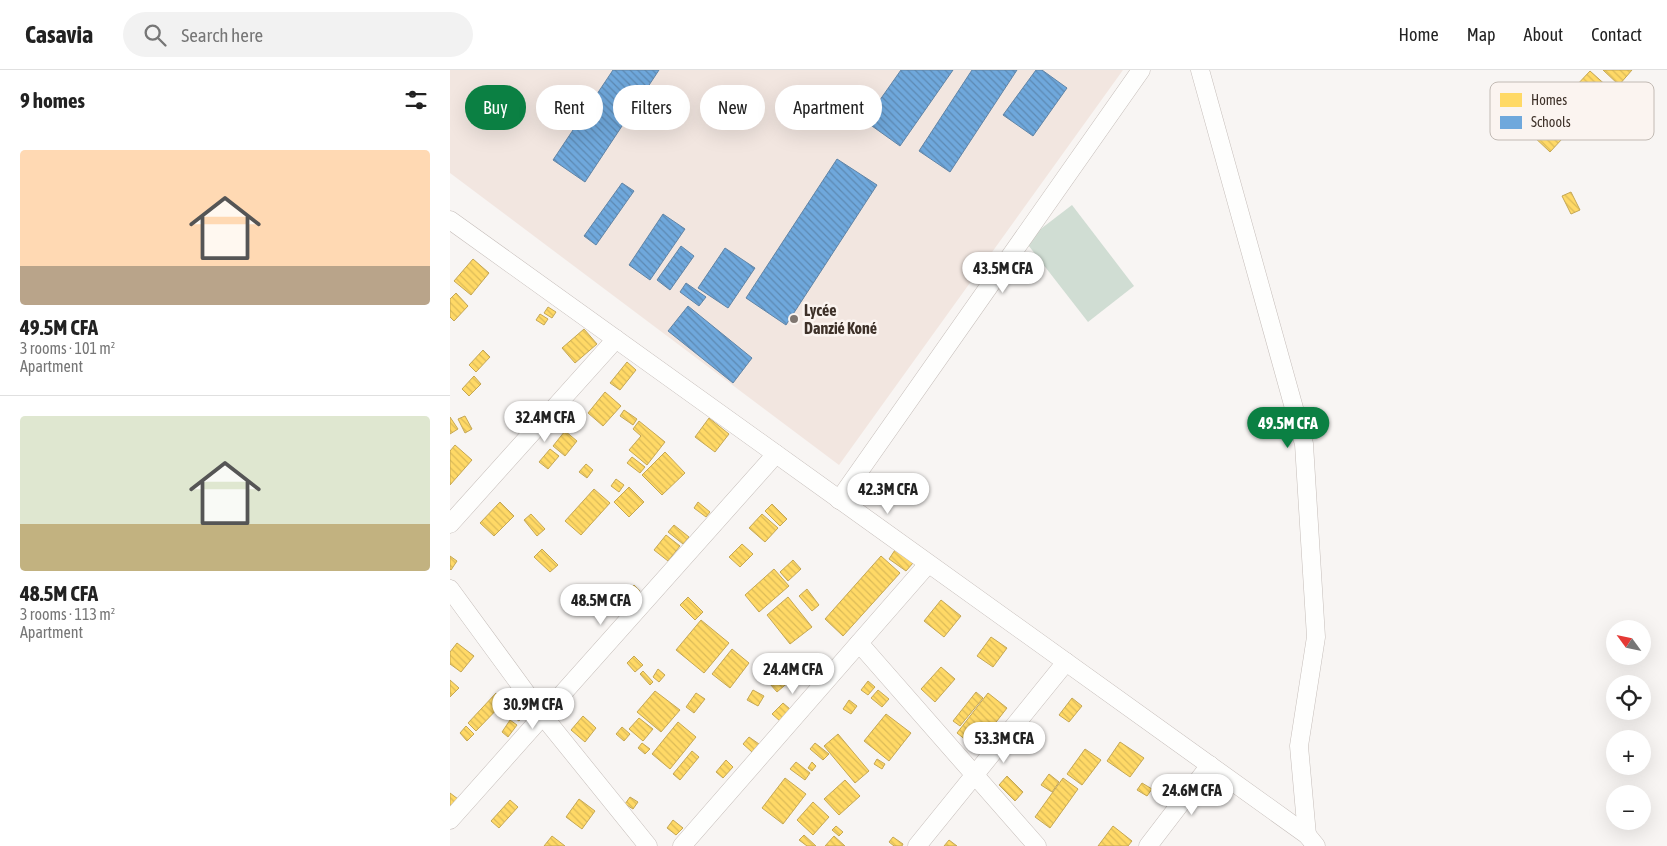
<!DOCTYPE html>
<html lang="en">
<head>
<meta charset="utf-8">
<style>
	body { margin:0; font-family:"Asap Condensed",sans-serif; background:#f2f2f2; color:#222; height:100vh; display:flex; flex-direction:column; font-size:19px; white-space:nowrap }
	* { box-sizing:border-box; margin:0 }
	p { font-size:16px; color:#767676 }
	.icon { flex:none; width:28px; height:28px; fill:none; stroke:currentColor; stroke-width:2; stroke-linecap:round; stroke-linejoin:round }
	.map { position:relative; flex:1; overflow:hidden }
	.side { display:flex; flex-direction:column; background:#fff; width:450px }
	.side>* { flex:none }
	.guide { position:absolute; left:15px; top:15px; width:475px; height:45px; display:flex; gap:10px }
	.needle { width:32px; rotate:303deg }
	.tools { position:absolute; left:1156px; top:550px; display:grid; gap:10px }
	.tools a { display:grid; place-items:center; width:45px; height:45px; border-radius:50%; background:#fff; box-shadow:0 5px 20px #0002; font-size:25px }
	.price { position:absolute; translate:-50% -42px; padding:0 11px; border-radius:18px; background:#fff; color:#222; font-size:16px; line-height:32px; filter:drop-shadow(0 1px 2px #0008) }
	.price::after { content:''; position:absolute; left:50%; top:30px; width:15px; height:11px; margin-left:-8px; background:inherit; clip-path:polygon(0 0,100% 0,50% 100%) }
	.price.on { background:#0b8043; color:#fff }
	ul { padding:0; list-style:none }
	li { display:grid; align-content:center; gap:10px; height:265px; padding:0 20px }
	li+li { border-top:1px solid #e0e0e0 }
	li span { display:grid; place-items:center; height:155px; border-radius:5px; color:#555 }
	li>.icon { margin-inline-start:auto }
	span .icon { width:90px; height:90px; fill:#fffc; stroke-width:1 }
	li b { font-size:21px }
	h2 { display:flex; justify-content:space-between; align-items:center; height:60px; padding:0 20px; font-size:21px }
	.tag { padding:0 18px; border-radius:22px; background:#fff; box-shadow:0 5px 20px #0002; font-size:18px; line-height:45px }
	.tag.on { background:#0b8043; color:#fff }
	header { display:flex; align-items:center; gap:30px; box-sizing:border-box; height:70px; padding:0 25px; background:#fff; border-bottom:1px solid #e0e0e0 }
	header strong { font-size:24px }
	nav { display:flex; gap:28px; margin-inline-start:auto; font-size:18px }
	.search { width:350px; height:45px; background:#f2f2f2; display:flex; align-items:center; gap:12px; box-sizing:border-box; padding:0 18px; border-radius:28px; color:#767676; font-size:19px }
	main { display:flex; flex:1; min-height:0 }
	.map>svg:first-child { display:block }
	.built { fill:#f2e6e0 }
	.pitch { fill:#d0ddd3 }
	.homes { fill:url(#homes-back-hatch); stroke:#c5a754 }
	.schools { fill:url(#schools-back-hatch); stroke:#6084a6 }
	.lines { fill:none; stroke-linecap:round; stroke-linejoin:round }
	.minor-casing { stroke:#c5bdb9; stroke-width:19 }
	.minor { stroke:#fefefd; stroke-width:18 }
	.poi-dot { fill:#7f7670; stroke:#fbf4f0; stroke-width:2 }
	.labels { text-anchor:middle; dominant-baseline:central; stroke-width:5; stroke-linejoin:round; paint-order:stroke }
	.poi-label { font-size:16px; font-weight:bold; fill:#3e3129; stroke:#fbf4f0; text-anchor:start }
	.key { fill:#fbf4f0; stroke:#c2bab4; stroke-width:1 }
	.key-label { font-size:14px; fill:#3e3129 }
</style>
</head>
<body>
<header>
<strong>Casavia</strong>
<div class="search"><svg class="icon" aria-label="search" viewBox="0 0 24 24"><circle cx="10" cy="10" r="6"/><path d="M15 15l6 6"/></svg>Search here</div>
<nav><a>Home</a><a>Map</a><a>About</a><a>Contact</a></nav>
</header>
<main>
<section class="side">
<h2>9 homes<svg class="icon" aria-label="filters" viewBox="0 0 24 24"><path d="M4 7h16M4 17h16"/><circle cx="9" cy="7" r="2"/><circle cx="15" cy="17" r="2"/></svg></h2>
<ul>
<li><span style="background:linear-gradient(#ffd9b3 75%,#b9a48a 0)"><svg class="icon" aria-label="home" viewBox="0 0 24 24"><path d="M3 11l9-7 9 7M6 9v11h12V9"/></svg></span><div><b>49.5M CFA</b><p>3 rooms · 101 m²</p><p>Apartment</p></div></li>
<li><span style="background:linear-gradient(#dfe7d0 70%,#c2b280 0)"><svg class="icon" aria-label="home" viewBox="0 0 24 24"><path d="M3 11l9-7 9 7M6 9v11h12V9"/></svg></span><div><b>48.5M CFA</b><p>3 rooms · 113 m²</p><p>Apartment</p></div></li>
</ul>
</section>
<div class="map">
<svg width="1217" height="776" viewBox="0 0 1217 776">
	<defs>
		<pattern id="homes-back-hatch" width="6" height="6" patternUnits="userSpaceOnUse" patternTransform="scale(1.25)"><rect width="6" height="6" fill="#ffd966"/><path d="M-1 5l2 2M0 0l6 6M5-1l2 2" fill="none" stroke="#dcbb58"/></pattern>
		<pattern id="schools-back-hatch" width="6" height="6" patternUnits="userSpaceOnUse" patternTransform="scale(1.25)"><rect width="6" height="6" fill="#6fa8dc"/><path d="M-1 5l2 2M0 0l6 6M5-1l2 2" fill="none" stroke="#5d89b2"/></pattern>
	</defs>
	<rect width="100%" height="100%" fill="#f8f5f3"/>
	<path class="built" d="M0 0H673L389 395 0 103Z"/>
	<path class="pitch" d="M622 135 684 216 638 252 575 171Z"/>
	<g class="homes">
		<path d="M1153 0H1182L1169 15Z"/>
		<path d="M1140 1 1159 18 1100 82 1081 64Z"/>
		<path d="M1121 122 1130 140 1121 144 1112 126Z"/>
		<path d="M23 189 39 203 21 225 4 211Z"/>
		<path d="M6 223 18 236 4 251 0 247V229Z"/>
		<path d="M98 237 106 242 102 248 94 243Z"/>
		<path d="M90 244 98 249 94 255 86 250Z"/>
		<path d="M134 259 147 274 125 293 112 278Z"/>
		<path d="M33 280 40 287 26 302 19 295Z"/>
		<path d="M177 292 186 300 170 320 160 313Z"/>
		<path d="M24 306 31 314 19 326 12 319Z"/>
		<path d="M155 322 171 336 153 356 138 343Z"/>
		<path d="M174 340 187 349 183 355 170 346Z"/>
		<path d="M15 346 22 359 15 363 8 349Z"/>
		<path d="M0 347 8 359 0 364Z"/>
		<path d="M259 348 279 364 265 382 245 367Z"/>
		<path d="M189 351 215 372 197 395 179 380 191 366 183 359Z"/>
		<path d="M115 361 127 371 115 386 103 376Z"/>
		<path d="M5 375 22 390 0 415V381Z"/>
		<path d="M100 379 109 386 98 399 89 392Z"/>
		<path d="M215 382 235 403 212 425 192 405Z"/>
		<path d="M182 387 195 397 190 403 177 393Z"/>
		<path d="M136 394 143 400 137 408 129 402Z"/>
		<path d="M166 409 174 415 169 422 161 416Z"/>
		<path d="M179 417 194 432 179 447 164 432Z"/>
		<path d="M144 419 160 433 131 465 115 451Z"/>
		<path d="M50 432 64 446 44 466 30 453Z"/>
		<path d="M248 432 260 442 256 447 244 438Z"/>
		<path d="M322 434 337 449 330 456 315 441Z"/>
		<path d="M81 444 95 459 87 466 74 450Z"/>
		<path d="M312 444 328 458 315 472 299 458Z"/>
		<path d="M224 455 239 467 233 474 218 462Z"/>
		<path d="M216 465 230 476 218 491 204 480Z"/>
		<path d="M292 474 303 484 290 497 279 487Z"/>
		<path d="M92 479 108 495 100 502 84 487Z"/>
		<path d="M445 480 463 493 456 501 439 489Z"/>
		<path d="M0 486 7 491 1 500 0 499Z"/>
		<path d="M431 486 450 503 393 566 375 549Z"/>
		<path d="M343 490 351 499 338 511 330 502Z"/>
		<path d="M324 499 339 516 309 542 295 525Z"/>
		<path d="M184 515 190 521 177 535 171 529Z"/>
		<path d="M357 519 369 535 362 541 349 526Z"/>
		<path d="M238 527 253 542 245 550 230 535Z"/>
		<path d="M338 527 362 557 340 574 317 545Z"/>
		<path d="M491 530 511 546 494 567 474 551Z"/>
		<path d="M251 550 279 573 254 603 226 580Z"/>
		<path d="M541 567 557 578 543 597 527 586Z"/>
		<path d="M7 573 24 586 11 602 0 594V582Z"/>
		<path d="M282 579 299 593 280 618 262 604Z"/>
		<path d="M184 586 193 595 185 602 177 593Z"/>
		<path d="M491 597 505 609 485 632 471 619Z"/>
		<path d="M208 599 215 605 209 612 203 607Z"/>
		<path d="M193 601 203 612 200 615 190 604Z"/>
		<path d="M334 602 341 610 327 622 320 614Z"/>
		<path d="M0 610 9 618 0 627Z"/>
		<path d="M418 611 425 617 418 625 411 620Z"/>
		<path d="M303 620 314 626 308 636 297 630Z"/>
		<path d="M428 620 439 629 432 637 421 628Z"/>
		<path d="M205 621 230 640 211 662 187 642Z"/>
		<path d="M526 622 533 628 510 656 503 651Z"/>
		<path d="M46 623 55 631 26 661 18 653Z"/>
		<path d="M246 623 255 629 244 643 236 637Z"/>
		<path d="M538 623 557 638 526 678 507 663Z"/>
		<path d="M622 628 632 636 619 652 609 645Z"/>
		<path d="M399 630 407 636 401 644 393 639Z"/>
		<path d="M333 633 340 639 330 651 322 644Z"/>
		<path d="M67 640 74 644 69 651 63 647Z"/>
		<path d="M436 644 461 663 439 691 414 671Z"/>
		<path d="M133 646 146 658 135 672 121 660Z"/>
		<path d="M189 648 203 659 193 671 179 659Z"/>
		<path d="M60 650 67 655 58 667 52 662Z"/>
		<path d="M228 652 246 667 220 699 202 684Z"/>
		<path d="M16 656 24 664 17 671 10 663Z"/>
		<path d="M172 657 180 664 174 671 166 664Z"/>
		<path d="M388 664 419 701 405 713 374 676Z"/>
		<path d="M299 667 309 674 302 682 293 674Z"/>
		<path d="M670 672 694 688 680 707 657 691Z"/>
		<path d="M192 673 200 679 195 684 188 678Z"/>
		<path d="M365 673 379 684 373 690 360 679Z"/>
		<path d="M635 679 651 690 632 715 617 704Z"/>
		<path d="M242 681 249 687 230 710 223 704Z"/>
		<path d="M427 689 435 694 432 699 424 694Z"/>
		<path d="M276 690 283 697 273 708 266 702Z"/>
		<path d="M346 692 360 703 355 710 340 699Z"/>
		<path d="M362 692 366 696 362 701 358 698Z"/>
		<path d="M599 704 609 712 602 722 591 715Z"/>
		<path d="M557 706 573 722 565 731 549 715Z"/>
		<path d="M335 708 356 724 333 754 312 738Z"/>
		<path d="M613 708 628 719 600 758 585 747Z"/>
		<path d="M720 708 728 714 722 722 713 716Z"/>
		<path d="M395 710 410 726 389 745 374 729Z"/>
		<path d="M692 713 702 719 697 726 687 720Z"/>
		<path d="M0 723 8 729 0 739Z"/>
		<path d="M180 727 188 732 183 739 175 734Z"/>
		<path d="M129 729 145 741 132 759 116 747Z"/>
		<path d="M60 730 68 737 49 758 41 751Z"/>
		<path d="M363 732 379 747 363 765 347 750Z"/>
		<path d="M223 750 233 758 226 765 217 758Z"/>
		<path d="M386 756 393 762 389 766 382 760Z"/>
		<path d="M663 756 682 771 678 776H648Z"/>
		<path d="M354 765 366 776H357L349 770Z"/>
		<path d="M102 766 115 776H94Z"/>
		<path d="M384 766 395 776H375Z"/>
		<path d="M443 767 453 774 452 776H444L439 772Z"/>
		<path d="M499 770 507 776H494Z"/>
	</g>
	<g class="schools">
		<path d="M163 0H209L135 112 103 90Z"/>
		<path d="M451 0H503L450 76 415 51Z"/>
		<path d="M522 0H567L500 102 469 81Z"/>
		<path d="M586 0H592L617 18 583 66 553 45Z"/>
		<path d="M387 89 427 115 336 255 296 228Z"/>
		<path d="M172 113 184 121 146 175 134 166Z"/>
		<path d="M213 144 235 159 200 210 179 195Z"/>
		<path d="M231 176 244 186 220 220 207 210Z"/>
		<path d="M275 178 305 198 278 238 248 218Z"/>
		<path d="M236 213 256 227 249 236 230 222Z"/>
		<path d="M238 236 302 288 283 313 218 261Z"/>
	</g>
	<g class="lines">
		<g class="minor-casing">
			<g id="minor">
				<path d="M750 0 854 374 866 567 849 676 857 765"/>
				<path d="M0 150 857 765 866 776"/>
				<path d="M389 430 691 0"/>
				<path d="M0 454 166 269"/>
				<path d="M0 519 93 646 198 776"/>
				<path d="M409 573 587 776"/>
				<path d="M0 750 326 384"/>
				<path d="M232 776 478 494"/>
				<path d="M467 776 616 592"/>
				<path d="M698 776 760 695"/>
			</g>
		</g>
		<use href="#minor" class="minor"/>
	</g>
	<circle class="poi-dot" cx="344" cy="249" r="5"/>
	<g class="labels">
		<g class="poi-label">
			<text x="354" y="240">Lycée<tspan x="354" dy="18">Danzié Koné</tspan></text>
		</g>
	</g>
	<rect x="1040" y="12" width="164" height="58" rx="8" class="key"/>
	<rect x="1050" y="23" width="22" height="14" fill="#ffd966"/>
	<rect x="1050" y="46" width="22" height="13" fill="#6fa8dc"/>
	<g class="key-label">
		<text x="1081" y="35">Homes</text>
		<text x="1081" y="57">Schools</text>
	</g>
</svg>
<div class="tools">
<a><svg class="needle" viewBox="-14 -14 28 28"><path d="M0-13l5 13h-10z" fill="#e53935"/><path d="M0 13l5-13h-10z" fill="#767676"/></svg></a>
<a><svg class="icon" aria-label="locate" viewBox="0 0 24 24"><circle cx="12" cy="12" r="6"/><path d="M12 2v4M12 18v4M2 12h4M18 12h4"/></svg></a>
<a>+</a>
<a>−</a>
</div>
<b class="price" style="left:553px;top:224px">43.5M CFA</b>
<b class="price" style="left:95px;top:373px">32.4M CFA</b>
<b class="price on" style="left:838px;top:379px">49.5M CFA</b>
<b class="price" style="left:438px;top:445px">42.3M CFA</b>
<b class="price" style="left:151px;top:556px">48.5M CFA</b>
<b class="price" style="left:343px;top:625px">24.4M CFA</b>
<b class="price" style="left:83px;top:660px">30.9M CFA</b>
<b class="price" style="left:554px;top:694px">53.3M CFA</b>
<b class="price" style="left:742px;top:746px">24.6M CFA</b>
<div class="guide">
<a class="tag on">Buy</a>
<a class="tag">Rent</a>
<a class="tag">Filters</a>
<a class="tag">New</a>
<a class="tag">Apartment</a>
</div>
</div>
</main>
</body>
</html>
